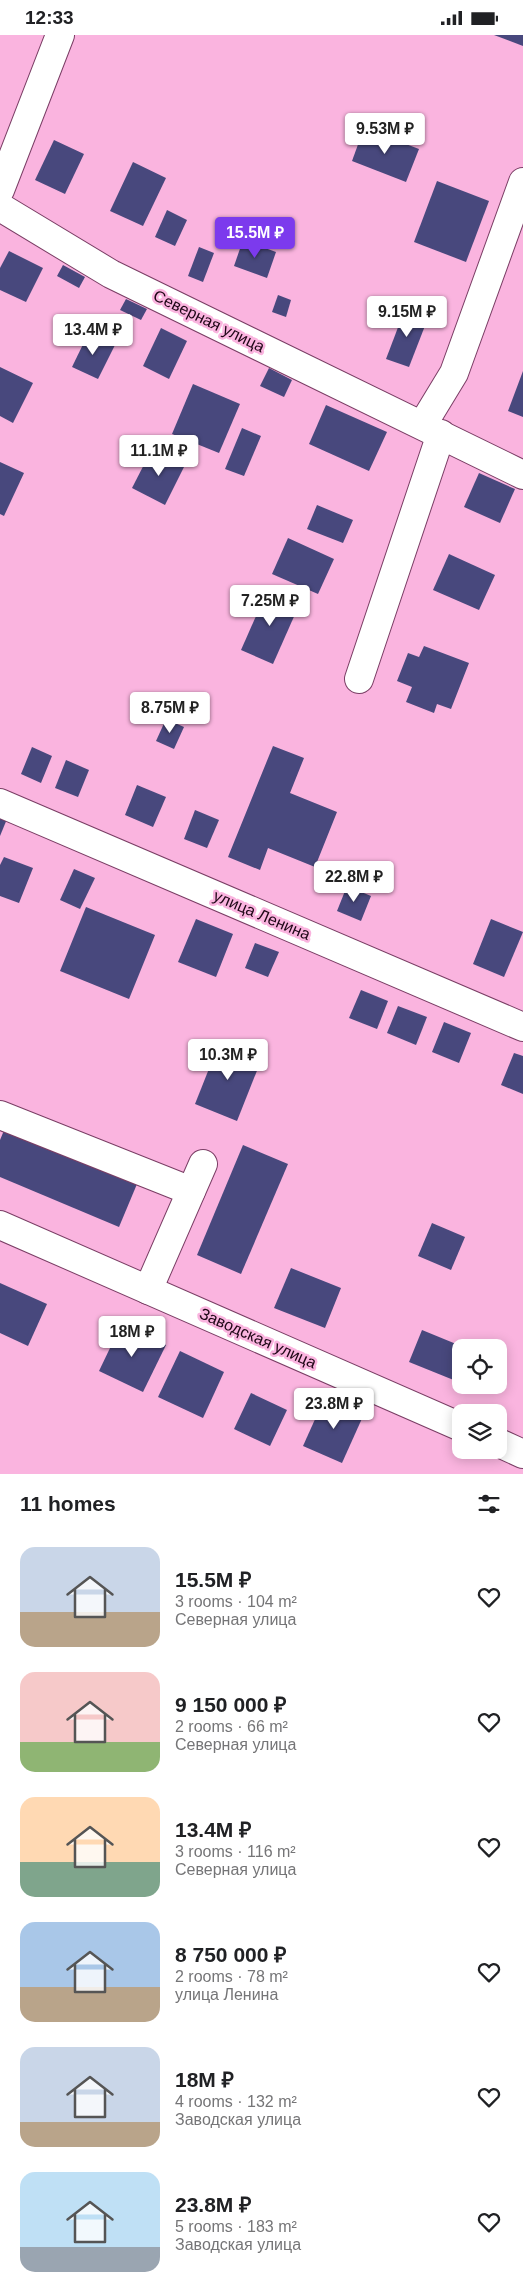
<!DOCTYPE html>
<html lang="en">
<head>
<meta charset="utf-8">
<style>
	body { margin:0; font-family:Arial,sans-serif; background:#f6f6f6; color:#202124; height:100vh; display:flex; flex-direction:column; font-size:19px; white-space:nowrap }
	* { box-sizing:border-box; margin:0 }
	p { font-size:16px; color:#757577 }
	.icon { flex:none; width:28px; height:28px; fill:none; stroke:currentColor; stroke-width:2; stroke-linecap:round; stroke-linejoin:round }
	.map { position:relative; height:1439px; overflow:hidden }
	.details { display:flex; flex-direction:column; background:#fff; flex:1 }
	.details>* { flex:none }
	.tools { position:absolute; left:452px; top:1304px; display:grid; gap:10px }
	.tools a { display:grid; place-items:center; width:55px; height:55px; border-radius:10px; background:#fff; box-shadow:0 2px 12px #0003; font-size:25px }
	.price { position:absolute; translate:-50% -42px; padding:0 11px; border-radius:5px; background:#fff; color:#222; font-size:16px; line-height:32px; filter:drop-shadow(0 1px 2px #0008) }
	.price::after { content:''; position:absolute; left:50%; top:30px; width:15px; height:11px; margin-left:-8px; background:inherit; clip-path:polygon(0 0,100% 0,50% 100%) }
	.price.active { background:#7c3aed; color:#fff }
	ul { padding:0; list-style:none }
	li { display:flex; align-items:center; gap:15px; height:125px; padding:0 20px }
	li span { display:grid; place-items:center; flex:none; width:140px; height:100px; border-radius:15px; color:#555 }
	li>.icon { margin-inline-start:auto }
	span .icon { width:60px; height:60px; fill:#fffc; stroke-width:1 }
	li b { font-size:21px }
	h2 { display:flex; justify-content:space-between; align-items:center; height:60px; padding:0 20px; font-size:21px }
	.status { display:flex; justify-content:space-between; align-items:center; height:35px; padding:0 25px; background:#fff; direction:ltr }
	.status svg { height:14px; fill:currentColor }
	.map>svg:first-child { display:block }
	.building { fill:#48487d }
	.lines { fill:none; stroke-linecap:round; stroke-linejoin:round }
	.minor-casing { stroke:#7a3e65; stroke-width:30 }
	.minor { stroke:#fff; stroke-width:28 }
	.labels { text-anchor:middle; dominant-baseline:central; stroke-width:5; stroke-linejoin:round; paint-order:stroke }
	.street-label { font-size:16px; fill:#1e0616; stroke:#fab4df }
</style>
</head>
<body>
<div class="status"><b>12:33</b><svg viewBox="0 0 49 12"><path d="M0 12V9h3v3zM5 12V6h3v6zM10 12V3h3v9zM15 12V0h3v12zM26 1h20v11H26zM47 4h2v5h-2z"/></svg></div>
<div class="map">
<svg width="523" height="1439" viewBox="0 0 523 1439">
	<rect width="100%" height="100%" fill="#fab4df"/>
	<g class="building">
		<path d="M494 0H523V11Z"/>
		<path d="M364 93 419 114 406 147 352 126Z"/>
		<path d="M54 105 84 119 65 159 35 145Z"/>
		<path d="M133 127 166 143 143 191 110 176Z"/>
		<path d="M437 146 489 166 466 227 414 207Z"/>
		<path d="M167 175 187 185 175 211 155 202Z"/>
		<path d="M243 205 276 217 267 243 234 231Z"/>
		<path d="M199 212 214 218 203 247 188 241Z"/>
		<path d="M9 216 43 233 26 267 0 255V233Z"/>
		<path d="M63 230 85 242 79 253 57 241Z"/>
		<path d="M278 260 291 265 286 282 272 277Z"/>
		<path d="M126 264 147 274 141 285 120 275Z"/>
		<path d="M405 274 428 283 409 332 386 324Z"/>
		<path d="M161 293 187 306 169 344 143 331Z"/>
		<path d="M89 297 115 310 98 344 72 332Z"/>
		<path d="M0 332 33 348 13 388 0 381Z"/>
		<path d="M269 333 292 345 284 362 260 351Z"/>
		<path d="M523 336V382L508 376Z"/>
		<path d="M193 349 240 369 219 418 172 399Z"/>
		<path d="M326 370 387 397 369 436 309 409Z"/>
		<path d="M242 393 261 401 244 441 225 434Z"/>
		<path d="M152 414 185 430 165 470 132 453Z"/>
		<path d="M0 427 24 438 4 481 0 479Z"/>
		<path d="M479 438 515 454 500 488 464 472Z"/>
		<path d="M317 470 353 485 343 508 307 494Z"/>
		<path d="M288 503 334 524 318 559 272 539Z"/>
		<path d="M449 519 495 540 479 575 433 555Z"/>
		<path d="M268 554 300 568 273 629 241 615Z"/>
		<path d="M424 611 469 628 451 674 437 669 434 678 406 667 412 652 397 646 408 618 419 622Z"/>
		<path d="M166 684 184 692 174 714 156 706Z"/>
		<path d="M273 711 304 723 290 758 337 777 315 832 268 813 260 835 228 822Z"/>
		<path d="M32 712 52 721 41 748 21 739Z"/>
		<path d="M66 725 89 735 78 762 55 753Z"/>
		<path d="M137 750 166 762 153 792 125 780Z"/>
		<path d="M195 775 219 785 207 813 184 804Z"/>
		<path d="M0 781 7 784 0 801Z"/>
		<path d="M4 822 33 833 19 868 0 861V830Z"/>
		<path d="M74 834 95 843 80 874 60 865Z"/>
		<path d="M347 851 371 861 361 886 337 876Z"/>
		<path d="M86 872 155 900 129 964 60 936Z"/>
		<path d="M196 884 233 899 216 942 178 927Z"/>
		<path d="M491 884 523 897 504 942 473 929Z"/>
		<path d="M255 908 279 917 268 942 245 933Z"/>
		<path d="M361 955 388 966 377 994 349 983Z"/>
		<path d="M398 971 427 982 416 1010 387 998Z"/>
		<path d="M444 987 471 998 459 1028 432 1017Z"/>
		<path d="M220 1006 262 1023 237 1086 195 1069Z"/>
		<path d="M514 1018 523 1021V1059L501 1050Z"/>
		<path d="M5 1093 137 1149 119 1192 0 1142V1105Z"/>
		<path d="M243 1110 288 1129 241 1239 197 1220Z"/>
		<path d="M432 1188 465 1202 451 1235 418 1221Z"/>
		<path d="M291 1233 341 1253 325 1293 274 1273Z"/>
		<path d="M0 1248 47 1269 28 1311 0 1298Z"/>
		<path d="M122 1288 166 1310 143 1357 99 1336Z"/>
		<path d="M422 1295 461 1311V1348L409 1327Z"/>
		<path d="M180 1316 224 1337 203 1383 158 1362Z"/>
		<path d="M251 1358 287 1375 270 1411 234 1394Z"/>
		<path d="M325 1362 364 1379 342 1428 303 1411Z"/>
	</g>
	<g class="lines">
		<g class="minor-casing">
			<g id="minor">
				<path d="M0 155 60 0"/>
				<path d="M0 172 111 239 523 440"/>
				<path d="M423 389 454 338 523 147"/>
				<path d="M359 644 441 399"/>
				<path d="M0 768 523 992"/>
				<path d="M0 1080 191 1156"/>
				<path d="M0 1190 461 1392"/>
				<path d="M148 1255 203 1129"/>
				<path d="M499 1408 523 1419"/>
			</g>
		</g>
		<use href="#minor" class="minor"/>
	</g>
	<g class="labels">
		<g class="street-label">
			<text transform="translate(209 286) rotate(26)">Северная улица</text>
			<text transform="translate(262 880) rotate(23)">улица Ленина</text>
			<text transform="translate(258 1303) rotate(24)">Заводская улица</text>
		</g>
	</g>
</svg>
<div class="tools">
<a><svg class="icon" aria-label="locate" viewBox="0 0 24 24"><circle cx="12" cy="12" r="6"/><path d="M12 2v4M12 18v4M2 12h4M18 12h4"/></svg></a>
<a><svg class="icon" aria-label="layers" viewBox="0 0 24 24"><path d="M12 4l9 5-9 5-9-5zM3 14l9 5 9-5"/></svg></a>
</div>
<b class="price" style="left:385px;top:120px">9.53M ₽</b>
<b class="price active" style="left:255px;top:224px">15.5M ₽</b>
<b class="price" style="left:407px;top:303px">9.15M ₽</b>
<b class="price" style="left:93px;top:321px">13.4M ₽</b>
<b class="price" style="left:159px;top:442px">11.1M ₽</b>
<b class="price" style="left:270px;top:592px">7.25M ₽</b>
<b class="price" style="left:170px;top:699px">8.75M ₽</b>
<b class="price" style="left:354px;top:868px">22.8M ₽</b>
<b class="price" style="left:228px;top:1046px">10.3M ₽</b>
<b class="price" style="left:132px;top:1323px">18M ₽</b>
<b class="price" style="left:334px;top:1395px">23.8M ₽</b>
</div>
<section class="details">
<h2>11 homes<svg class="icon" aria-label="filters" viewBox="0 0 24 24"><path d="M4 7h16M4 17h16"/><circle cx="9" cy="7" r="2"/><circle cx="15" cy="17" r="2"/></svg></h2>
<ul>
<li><span style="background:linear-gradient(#c9d6e8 65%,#b9a48a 0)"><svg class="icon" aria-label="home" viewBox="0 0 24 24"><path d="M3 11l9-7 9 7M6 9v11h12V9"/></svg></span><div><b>15.5M ₽</b><p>3 rooms · 104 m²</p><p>Северная улица</p></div><svg class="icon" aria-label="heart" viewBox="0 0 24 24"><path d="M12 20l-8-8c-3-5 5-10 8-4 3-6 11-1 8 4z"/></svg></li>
<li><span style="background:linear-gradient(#f6c9c9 70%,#8fb573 0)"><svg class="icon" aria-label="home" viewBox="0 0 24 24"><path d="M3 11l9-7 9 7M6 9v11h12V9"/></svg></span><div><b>9 150 000 ₽</b><p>2 rooms · 66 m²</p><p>Северная улица</p></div><svg class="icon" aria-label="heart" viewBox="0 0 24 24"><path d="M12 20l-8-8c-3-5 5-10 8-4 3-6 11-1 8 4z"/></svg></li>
<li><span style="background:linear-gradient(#ffd9b3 65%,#7fa58c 0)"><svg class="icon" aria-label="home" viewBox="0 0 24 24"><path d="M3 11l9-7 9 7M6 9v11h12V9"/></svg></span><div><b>13.4M ₽</b><p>3 rooms · 116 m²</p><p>Северная улица</p></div><svg class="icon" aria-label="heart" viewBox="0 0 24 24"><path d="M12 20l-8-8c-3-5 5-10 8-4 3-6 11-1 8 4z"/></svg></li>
<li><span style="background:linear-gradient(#a9c7e8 65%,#b9a48a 0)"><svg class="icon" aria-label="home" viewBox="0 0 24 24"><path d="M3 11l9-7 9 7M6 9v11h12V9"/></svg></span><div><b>8 750 000 ₽</b><p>2 rooms · 78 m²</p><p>улица Ленина</p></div><svg class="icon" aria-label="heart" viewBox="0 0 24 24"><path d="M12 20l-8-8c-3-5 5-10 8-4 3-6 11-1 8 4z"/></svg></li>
<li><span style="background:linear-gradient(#c9d6e8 75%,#b9a48a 0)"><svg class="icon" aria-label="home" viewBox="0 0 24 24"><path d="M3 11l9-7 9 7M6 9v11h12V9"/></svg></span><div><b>18M ₽</b><p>4 rooms · 132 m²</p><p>Заводская улица</p></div><svg class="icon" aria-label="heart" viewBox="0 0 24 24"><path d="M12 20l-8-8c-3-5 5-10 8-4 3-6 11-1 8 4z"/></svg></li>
<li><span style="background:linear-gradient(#bfe0f5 75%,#9aa5b1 0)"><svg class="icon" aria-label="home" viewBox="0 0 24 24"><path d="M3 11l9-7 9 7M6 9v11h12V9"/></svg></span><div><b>23.8M ₽</b><p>5 rooms · 183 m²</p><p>Заводская улица</p></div><svg class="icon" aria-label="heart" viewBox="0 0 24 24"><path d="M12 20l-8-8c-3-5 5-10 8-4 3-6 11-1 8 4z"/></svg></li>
</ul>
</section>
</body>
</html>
